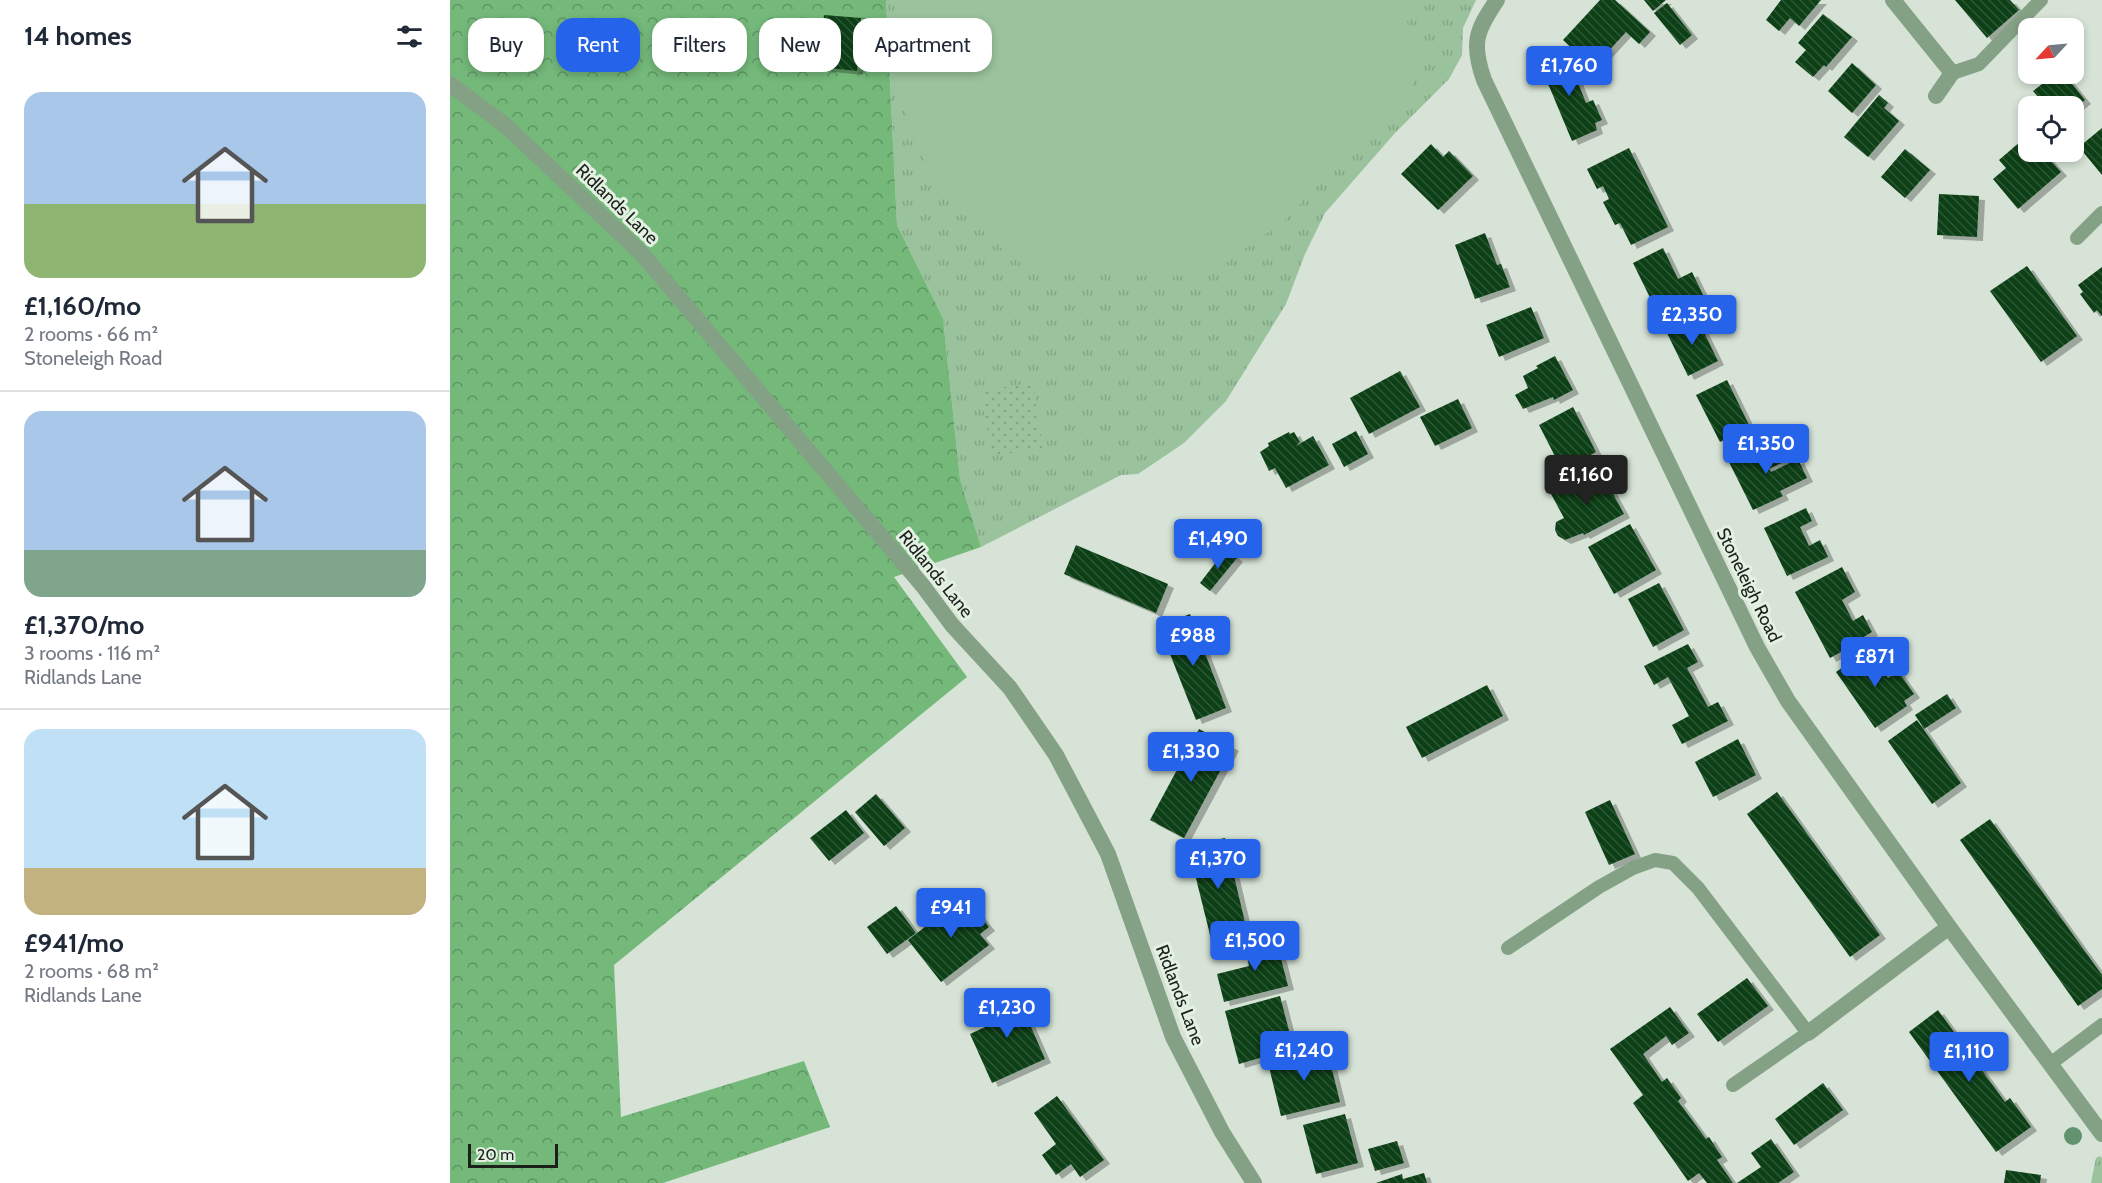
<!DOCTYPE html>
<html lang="en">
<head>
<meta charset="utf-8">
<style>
	body { margin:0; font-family:Cabin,sans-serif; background:#f6f6f7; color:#1f2937; height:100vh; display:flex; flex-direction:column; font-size:22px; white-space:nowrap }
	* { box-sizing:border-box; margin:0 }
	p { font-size:20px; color:#747a83 }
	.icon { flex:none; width:33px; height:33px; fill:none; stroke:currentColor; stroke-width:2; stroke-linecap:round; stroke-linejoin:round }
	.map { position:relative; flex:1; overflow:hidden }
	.side { display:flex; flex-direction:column; background:#fff; width:450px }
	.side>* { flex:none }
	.banner { position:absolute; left:18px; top:18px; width:570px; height:54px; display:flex; gap:12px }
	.needle { width:39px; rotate:244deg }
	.buttons { position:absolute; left:1568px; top:18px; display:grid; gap:12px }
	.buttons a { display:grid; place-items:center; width:66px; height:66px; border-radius:12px; background:#fff; box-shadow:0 3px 9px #0003; font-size:30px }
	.scale { position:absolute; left:18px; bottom:15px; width:90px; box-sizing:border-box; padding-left:6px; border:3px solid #1b201b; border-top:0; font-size:16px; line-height:21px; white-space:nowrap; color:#1b201b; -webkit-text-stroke:4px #e3f1e3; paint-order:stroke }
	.price { position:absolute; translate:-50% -51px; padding:0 14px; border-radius:6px; background:#2563eb; color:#fff; font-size:20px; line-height:39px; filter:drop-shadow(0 2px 3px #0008) }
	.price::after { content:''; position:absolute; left:50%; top:36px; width:18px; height:14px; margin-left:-9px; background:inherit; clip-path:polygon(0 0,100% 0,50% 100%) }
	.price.current { background:#222; color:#fff }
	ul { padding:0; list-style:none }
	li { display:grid; align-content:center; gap:12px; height:318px; padding:0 24px }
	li+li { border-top:2px solid #e0e1e3 }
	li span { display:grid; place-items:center; height:186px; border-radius:18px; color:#555 }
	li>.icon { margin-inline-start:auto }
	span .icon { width:108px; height:108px; fill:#fffc; stroke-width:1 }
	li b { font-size:26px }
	h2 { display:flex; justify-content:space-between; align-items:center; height:72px; padding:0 24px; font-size:26px }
	.chip { padding:0 21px; border-radius:18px; background:#fff; box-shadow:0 3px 9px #0003; font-size:21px; line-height:54px }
	.chip.current { background:#2563eb; color:#fff }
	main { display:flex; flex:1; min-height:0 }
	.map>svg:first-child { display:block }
	.grass { fill:url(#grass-tufts) }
	.forest { fill:url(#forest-crowns) }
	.park { fill:url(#park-dots) }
	.garden { fill:#9ac29c }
	.building { fill:url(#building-back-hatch); filter:url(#shadow) }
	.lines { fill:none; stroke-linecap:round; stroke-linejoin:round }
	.service { stroke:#84a085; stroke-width:14 }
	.minor { stroke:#84a085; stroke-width:16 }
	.tree { fill:#62936e }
	.labels { text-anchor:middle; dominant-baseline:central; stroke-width:6; stroke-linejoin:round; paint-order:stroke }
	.street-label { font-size:18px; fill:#1b201b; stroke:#e3f1e3 }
</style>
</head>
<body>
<main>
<section class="side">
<h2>14 homes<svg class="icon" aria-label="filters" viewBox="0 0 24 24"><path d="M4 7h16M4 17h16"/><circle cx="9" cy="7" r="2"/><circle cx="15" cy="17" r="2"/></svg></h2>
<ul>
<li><span style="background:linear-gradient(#a9c7e8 60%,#8fb573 0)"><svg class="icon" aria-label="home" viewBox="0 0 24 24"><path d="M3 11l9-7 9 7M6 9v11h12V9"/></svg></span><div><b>£1,160/mo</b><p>2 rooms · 66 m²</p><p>Stoneleigh Road</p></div></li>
<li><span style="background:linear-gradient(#a9c7e8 75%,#7fa58c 0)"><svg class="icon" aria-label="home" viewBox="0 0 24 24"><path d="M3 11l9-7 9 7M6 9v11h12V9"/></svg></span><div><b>£1,370/mo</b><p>3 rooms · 116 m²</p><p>Ridlands Lane</p></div></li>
<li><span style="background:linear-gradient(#bfe0f5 75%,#c2b280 0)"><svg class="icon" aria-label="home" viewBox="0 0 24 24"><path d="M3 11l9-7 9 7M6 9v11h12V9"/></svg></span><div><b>£941/mo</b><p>2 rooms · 68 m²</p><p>Ridlands Lane</p></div></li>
</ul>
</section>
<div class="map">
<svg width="1652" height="1183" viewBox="0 0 1652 1183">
	<defs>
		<pattern id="grass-tufts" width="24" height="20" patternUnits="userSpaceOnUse" patternTransform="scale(1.5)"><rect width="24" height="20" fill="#9ac29c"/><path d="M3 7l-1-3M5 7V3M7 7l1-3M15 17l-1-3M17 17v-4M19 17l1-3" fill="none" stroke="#84a686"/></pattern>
		<pattern id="forest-crowns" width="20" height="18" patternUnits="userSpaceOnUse" patternTransform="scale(1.5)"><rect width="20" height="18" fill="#74b87a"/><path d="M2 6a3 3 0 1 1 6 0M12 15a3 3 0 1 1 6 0" fill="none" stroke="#5e9563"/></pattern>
		<pattern id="park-dots" width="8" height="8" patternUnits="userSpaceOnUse" patternTransform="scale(1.5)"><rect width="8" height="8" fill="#9ac29c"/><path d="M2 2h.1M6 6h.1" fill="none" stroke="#84a686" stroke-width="1.8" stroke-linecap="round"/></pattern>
		<pattern id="building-back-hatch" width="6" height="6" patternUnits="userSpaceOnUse" patternTransform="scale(1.5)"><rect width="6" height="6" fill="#093f14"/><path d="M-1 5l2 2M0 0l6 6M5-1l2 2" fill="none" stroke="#2d5835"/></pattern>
		<filter id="shadow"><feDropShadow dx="6" dy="4" stdDeviation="0" flood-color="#0004"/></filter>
	</defs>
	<rect width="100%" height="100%" fill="#d6e3d6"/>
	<g class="grass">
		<path d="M436 0H1026L1013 28 1012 55 999 79 945 133 875 213 855 254 836 304 776 401 734 443 688 474 671 475 531 547 510 479 493 318 447 225Z"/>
		<path d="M1650 1156 1652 1158V1183H1641L1646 1158Z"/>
	</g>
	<path class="forest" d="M0 0H436L447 225 493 318 510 479 531 547 444 577 517 677 164 965 171 1117 354 1061 380 1127 213 1183H0Z"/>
	<path class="park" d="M583 383 593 449 541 456 531 390Z"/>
	<path class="garden" d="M455 0H947L970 50 964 83 833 222 774 264 721 277 590 271 567 261 547 244 472 157 447 87 449 12Z"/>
	<g class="building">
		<path d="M1150 0H1165L1200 32 1189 44 1176 32 1143 68 1113 40Z"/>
		<path d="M1194 0H1216L1203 11Z"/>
		<path d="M1331 0H1371L1349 26 1340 18 1329 31 1316 20Z"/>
		<path d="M1505 0H1560L1569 10 1537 38Z"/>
		<path d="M1217 3 1242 35 1230 45 1204 13Z"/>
		<path d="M1373 14 1402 37 1376 67 1374 65 1363 77 1345 62 1356 50 1348 43Z"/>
		<path d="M374 15 411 18 407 71 369 67Z"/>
		<path d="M1105 50 1119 60 1136 103 1143 100 1152 120 1145 123 1147 130 1122 141 1099 86 1085 75Z"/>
		<path d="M1402 63 1426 85 1402 113 1378 91Z"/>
		<path d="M1605 74H1614L1635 100 1623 110V106H1596L1583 91Z"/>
		<path d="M1429 95 1438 103 1434 108 1449 121 1418 157 1394 137Z"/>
		<path d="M1652 128V175L1629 147Z"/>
		<path d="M1578 135V152H1593L1611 172 1568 209 1543 179 1556 168 1549 160Z"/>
		<path d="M981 144 993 157 999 151 1023 176 988 210 951 174Z"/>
		<path d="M1179 148 1218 227 1181 245 1170 223 1165 225 1153 202 1159 199 1153 186 1147 189 1137 169Z"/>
		<path d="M1455 149 1480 170 1455 198 1431 177Z"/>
		<path d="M1489 194 1529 196 1527 237 1487 235Z"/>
		<path d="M1035 233 1047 265 1051 264 1060 287 1025 299 1005 245Z"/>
		<path d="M1213 248 1228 279 1242 272 1255 299 1211 320 1183 263Z"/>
		<path d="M1577 266 1627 336 1591 362 1540 291Z"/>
		<path d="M1652 267V316L1647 310 1644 313 1630 294 1633 292 1628 285Z"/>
		<path d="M1081 307 1094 338 1049 357 1036 325Z"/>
		<path d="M1246 316 1268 361 1238 376 1216 331Z"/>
		<path d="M1105 356 1123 390 1104 400 1103 397 1073 409 1065 395 1078 388 1073 376 1088 368 1086 366Z"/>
		<path d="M950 371 970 407 919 434 900 398Z"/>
		<path d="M1277 380 1300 427 1270 442 1246 395Z"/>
		<path d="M1008 399 1022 428 985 446 970 417Z"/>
		<path d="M1123 407 1146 452 1112 470 1089 425Z"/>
		<path d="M906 431 918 454 894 467 882 444Z"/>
		<path d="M839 432 840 434 844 432 850 442 846 446 863 436 879 465 836 488 825 468 819 471 810 452 819 446 818 443Z"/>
		<path d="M1326 441 1336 461 1319 469 1321 472 1348 459 1357 478 1330 491 1333 496 1303 510 1279 462Z"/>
		<path d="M1149 468 1174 514 1134 535 1133 533 1115 540 1108 536 1105 530 1106 522 1114 518 1101 494Z"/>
		<path d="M1356 508 1362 521 1350 527 1359 546 1370 540 1378 557 1337 576 1314 528Z"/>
		<path d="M1180 524 1206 570 1164 594 1138 547Z"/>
		<path d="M626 545 718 584 706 613 614 574Z"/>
		<path d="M776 549 787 558 760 591 750 583Z"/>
		<path d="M1392 567 1405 592 1392 600 1403 621 1413 615 1422 632 1412 638 1413 640 1380 658 1345 592Z"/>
		<path d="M1209 583 1234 630 1203 647 1178 599Z"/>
		<path d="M740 614 776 708 746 720 709 626Z"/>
		<path d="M1238 644 1248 662 1237 668 1258 707 1268 702 1278 721 1232 744 1222 725 1239 716 1218 677 1204 685 1194 666Z"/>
		<path d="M1418 649 1438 678 1448 671 1464 694 1454 701 1457 706 1425 728 1386 672Z"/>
		<path d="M1037 685 1053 716 972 758 956 727Z"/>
		<path d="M1497 694 1506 708 1474 729 1465 715Z"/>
		<path d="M1467 720 1511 783 1482 804 1438 741Z"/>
		<path d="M749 729 783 747 734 838 700 820Z"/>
		<path d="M1288 739 1306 775 1263 797 1245 762Z"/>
		<path d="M1327 792 1430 935 1400 957 1297 814Z"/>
		<path d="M426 794 455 828 434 846 405 812Z"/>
		<path d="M1160 800 1185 854 1159 865 1135 812Z"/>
		<path d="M396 810 414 833 379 861 360 838Z"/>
		<path d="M1540 819 1652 975V989L1628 1006 1510 840Z"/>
		<path d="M775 838 798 935 762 943 738 846Z"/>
		<path d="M515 896 539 927 530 934 539 945 491 982 458 940Z"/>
		<path d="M446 906 466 933 437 954 417 927Z"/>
		<path d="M825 935 838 986 774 1002 767 974 799 966 794 943Z"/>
		<path d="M1297 978 1318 1006 1268 1042 1247 1014Z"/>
		<path d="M564 988 595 1059 542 1083 520 1034 548 1021 538 1000Z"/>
		<path d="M830 996 843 1046 823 1051 824 1054 789 1064 775 1011Z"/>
		<path d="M1220 1007 1239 1033 1222 1045 1216 1036 1193 1054 1212 1082 1217 1078 1231 1098 1228 1101 1256 1139 1259 1137 1272 1157 1267 1160 1283 1183H1257L1249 1173 1238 1181 1183 1103 1193 1095 1160 1049Z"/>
		<path d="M1488 1010 1555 1102 1560 1098 1581 1127 1546 1152 1459 1032Z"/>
		<path d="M877 1049 890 1102 831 1116 818 1063Z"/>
		<path d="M1373 1083 1393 1110 1344 1145 1325 1119Z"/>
		<path d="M607 1096 654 1160 630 1177 621 1164 606 1175 592 1155 606 1144 584 1113Z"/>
		<path d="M895 1114 908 1163 866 1174 853 1125Z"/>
		<path d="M1321 1139 1344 1172 1328 1183H1287L1311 1167 1301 1153Z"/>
		<path d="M947 1141 954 1163 925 1171 918 1149Z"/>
		<path d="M1556 1170 1591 1175 1590 1183H1554Z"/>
		<path d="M974 1173 977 1183H926L952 1174 953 1179Z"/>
	</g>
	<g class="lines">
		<g class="service">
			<path d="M1502 73 1529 64 1591 0"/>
			<path d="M1627 238 1652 213"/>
			<path d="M1058 948 1149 887 1183 868 1205 860 1223 863 1248 888 1358 1033 1283 1085"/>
			<path d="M1600 1064 1652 1025"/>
		</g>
		<g class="minor">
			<path d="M1047 0C1026 31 1021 43 1034 80L1307 647 1338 701 1499 927 1652 1134"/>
			<path d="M1443 0 1502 73 1486 96"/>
			<path d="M0 84 55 125 192 254 473 586 502 625 560 688 606 755 658 854 723 1037 772 1132 804 1183"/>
			<path d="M1358 1033 1499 927"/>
		</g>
	</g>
	<circle class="tree" cx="1623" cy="1136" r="9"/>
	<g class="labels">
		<g class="street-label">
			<text transform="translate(167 204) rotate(44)">Ridlands Lane</text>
			<text transform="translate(486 574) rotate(51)">Ridlands Lane</text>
			<text transform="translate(1299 585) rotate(64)">Stoneleigh Road</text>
			<text transform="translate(730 995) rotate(69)">Ridlands Lane</text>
		</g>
	</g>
</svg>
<div class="buttons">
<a><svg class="needle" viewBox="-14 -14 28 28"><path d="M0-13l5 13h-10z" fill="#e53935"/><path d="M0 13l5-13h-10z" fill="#747a83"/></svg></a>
<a><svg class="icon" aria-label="locate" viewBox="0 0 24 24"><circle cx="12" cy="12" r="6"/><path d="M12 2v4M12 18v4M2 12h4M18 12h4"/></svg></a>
</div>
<div class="scale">20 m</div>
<b class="price" style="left:1119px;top:97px">£1,760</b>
<b class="price" style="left:1242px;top:346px">£2,350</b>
<b class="price" style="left:1316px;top:475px">£1,350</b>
<b class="price current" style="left:1136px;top:506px">£1,160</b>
<b class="price" style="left:768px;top:570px">£1,490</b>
<b class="price" style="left:743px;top:667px">£988</b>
<b class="price" style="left:1425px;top:688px">£871</b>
<b class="price" style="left:741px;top:783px">£1,330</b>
<b class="price" style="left:768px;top:890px">£1,370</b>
<b class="price" style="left:501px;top:939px">£941</b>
<b class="price" style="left:805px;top:972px">£1,500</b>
<b class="price" style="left:557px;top:1039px">£1,230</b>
<b class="price" style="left:854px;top:1082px">£1,240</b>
<b class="price" style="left:1519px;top:1083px">£1,110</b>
<div class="banner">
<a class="chip">Buy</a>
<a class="chip current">Rent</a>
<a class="chip">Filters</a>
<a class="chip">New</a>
<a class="chip">Apartment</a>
</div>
</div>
</main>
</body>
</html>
